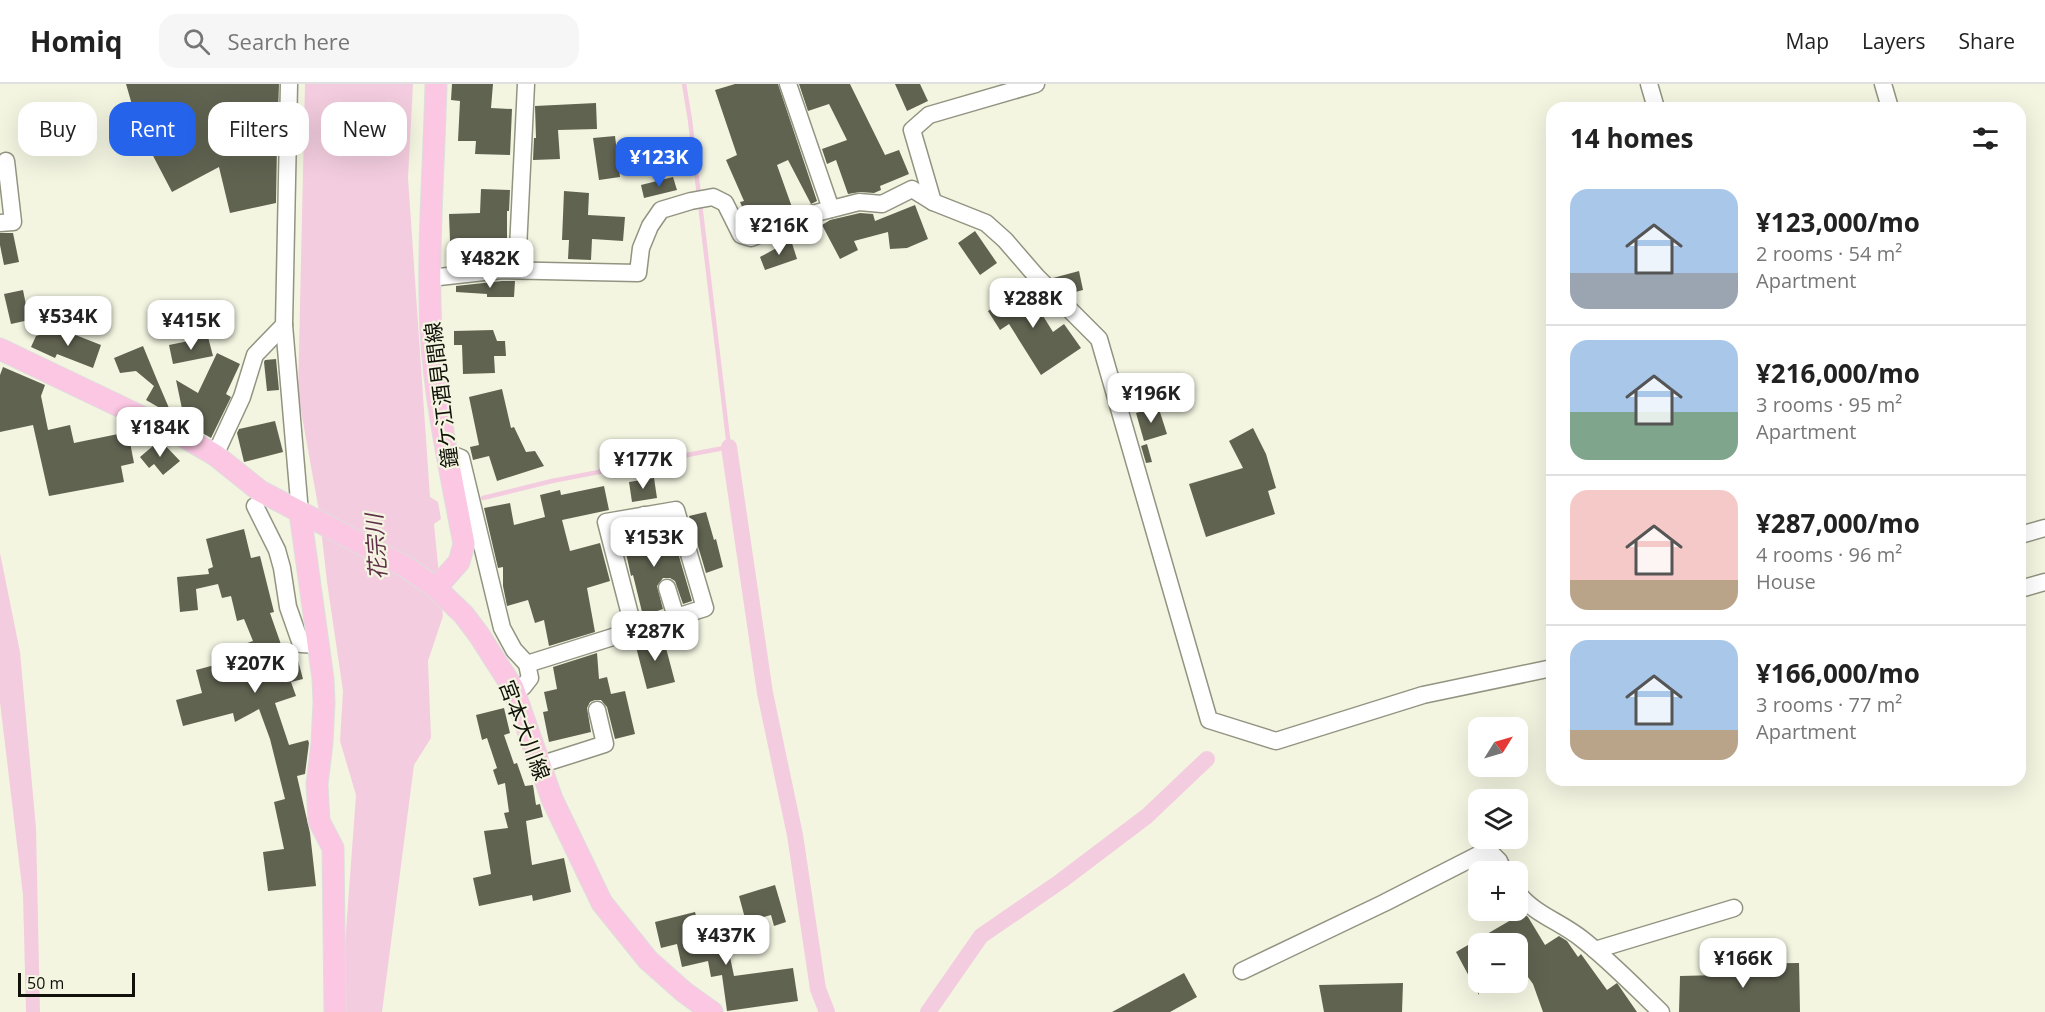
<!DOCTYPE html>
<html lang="en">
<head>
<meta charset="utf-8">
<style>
	body { margin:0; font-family:"Open Sans","Noto Sans JP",sans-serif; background:#f6f6f6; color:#222; height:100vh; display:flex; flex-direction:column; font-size:22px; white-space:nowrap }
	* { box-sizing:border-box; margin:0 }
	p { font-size:20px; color:#767676 }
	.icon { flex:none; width:33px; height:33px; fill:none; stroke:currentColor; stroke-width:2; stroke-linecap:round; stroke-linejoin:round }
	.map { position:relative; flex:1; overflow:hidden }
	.details { position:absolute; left:1546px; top:18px; width:480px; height:684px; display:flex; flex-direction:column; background:#fff; border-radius:18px; box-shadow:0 6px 24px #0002 }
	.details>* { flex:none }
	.guide { position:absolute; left:18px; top:18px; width:570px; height:54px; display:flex; gap:12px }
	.needle { width:39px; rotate:53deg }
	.controls { position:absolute; left:1468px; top:633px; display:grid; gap:12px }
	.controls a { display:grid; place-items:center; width:60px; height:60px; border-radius:12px; background:#fff; box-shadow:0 6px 24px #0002; font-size:30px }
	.scale { position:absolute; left:18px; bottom:15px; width:117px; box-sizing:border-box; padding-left:6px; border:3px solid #11110a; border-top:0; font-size:16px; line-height:21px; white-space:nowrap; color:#11110a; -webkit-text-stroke:4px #f3f5e1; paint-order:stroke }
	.price { position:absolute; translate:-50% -51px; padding:0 14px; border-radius:12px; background:#fff; color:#222; font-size:20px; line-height:39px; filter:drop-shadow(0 2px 3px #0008) }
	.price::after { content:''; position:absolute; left:50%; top:36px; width:18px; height:14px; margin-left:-9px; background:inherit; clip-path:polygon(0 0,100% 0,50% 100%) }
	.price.current { background:#2563eb; color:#fff }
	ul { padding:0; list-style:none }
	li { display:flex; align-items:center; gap:18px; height:150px; padding:0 24px }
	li+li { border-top:2px solid #e0e0e0 }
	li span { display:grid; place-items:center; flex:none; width:168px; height:120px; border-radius:18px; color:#555 }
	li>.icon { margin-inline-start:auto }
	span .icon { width:72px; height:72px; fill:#fffc; stroke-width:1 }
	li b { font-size:26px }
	h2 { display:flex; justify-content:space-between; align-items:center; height:72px; padding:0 24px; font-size:26px }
	.chip { padding:0 21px; border-radius:18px; background:#fff; box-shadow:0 6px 24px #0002; font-size:21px; line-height:54px }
	.chip.current { background:#2563eb; color:#fff }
	header { display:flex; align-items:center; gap:36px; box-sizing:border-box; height:84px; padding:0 30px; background:#fff; border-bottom:2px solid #e0e0e0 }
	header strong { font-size:28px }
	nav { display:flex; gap:33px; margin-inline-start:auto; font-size:21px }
	.search { width:420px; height:54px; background:#f6f6f6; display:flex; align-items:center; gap:15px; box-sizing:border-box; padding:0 21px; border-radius:18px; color:#767676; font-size:22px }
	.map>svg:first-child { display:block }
	.water { fill:#f3cddf }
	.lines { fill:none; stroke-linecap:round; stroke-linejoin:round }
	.stream { stroke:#f3cddf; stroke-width:4.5 }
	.canal { stroke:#f3cddf; stroke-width:16 }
	.building { fill:#616351 }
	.minor-casing { stroke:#929481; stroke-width:19 }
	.major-casing { stroke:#dededd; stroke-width:23 }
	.minor { stroke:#fff; stroke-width:16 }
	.major { stroke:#fbc7e2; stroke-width:21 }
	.labels { text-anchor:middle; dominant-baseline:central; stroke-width:4.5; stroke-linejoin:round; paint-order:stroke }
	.street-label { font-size:21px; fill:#11110a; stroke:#f3f5e1 }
	.water-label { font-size:22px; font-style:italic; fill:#60304a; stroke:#f3f5e1 }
</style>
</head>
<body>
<header>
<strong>Homiq</strong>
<div class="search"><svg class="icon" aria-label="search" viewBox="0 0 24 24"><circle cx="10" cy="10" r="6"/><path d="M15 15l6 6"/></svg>Search here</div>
<nav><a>Map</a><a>Layers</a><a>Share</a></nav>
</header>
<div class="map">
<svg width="2045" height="928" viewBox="0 0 2045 928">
	<rect width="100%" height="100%" fill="#f3f5e1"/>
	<g class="water">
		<path d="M305 0H413L408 94 430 413 438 418 441 435 434 440 443 532 428 577 431 654 414 681 382 928H340L356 711 340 657 343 607 327 498 319 427 298 310Z"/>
		<path d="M0 469 20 568 36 744 40 928H26L23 811 0 618Z"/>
	</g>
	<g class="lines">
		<path class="stream" d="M483 414 552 397 729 363 690 36 684 0"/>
		<g class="canal">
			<path d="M729 363 765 609 795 751 818 905 827 928"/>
			<path d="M928 928 981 852 1061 797 1147 732 1207 675"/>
		</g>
	</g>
	<g class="building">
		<path d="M126 0H279L278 29 269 31 275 60H277L276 119 230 129 219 83 172 108 139 45Z"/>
		<path d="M452 0H493L491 24 512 25 510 71 475 70 476 57H458L460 17 451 16Z"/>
		<path d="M735 0H778L817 117 811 120 788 76 777 81 793 126 751 143 740 118 744 117 726 76 737 71 715 6Z"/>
		<path d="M799 0H850L885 71 899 66 909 90 880 102 881 106 874 109 860 108 848 110 836 76 827 80 822 65 847 56 829 20 808 27Z"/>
		<path d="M895 0H920L928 17 907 27Z"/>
		<path d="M596 19 597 45 558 46 560 75 533 76 534 54H536L535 22Z"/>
		<path d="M615 52 620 93 599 96 593 54Z"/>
		<path d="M673 93 677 106 644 114 641 101Z"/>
		<path d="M481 105 510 106 509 127H507V176L468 179 467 157H450L449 130 480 129Z"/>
		<path d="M564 107 589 109 588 131 625 133 623 157 592 155 591 176 568 175 569 156H562Z"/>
		<path d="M915 121 928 155 907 164 890 165 888 148 854 157 858 166 840 175 822 141 830 136 860 129 873 130 875 137Z"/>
		<path d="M975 147 997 179 980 191 958 159Z"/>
		<path d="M0 149H13L19 178 4 181 0 161Z"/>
		<path d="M791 156 797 175 765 186 760 173Z"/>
		<path d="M1079 187 1083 206 1068 210 1053 194Z"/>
		<path d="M1020 195 1053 248 1064 240 1081 264 1041 291 1009 240 1000 246 988 227 1004 217 1003 206Z"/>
		<path d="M502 197H515L514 213H487V210L456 208V202Z"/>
		<path d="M23 206 29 236 11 240 4 210Z"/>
		<path d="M56 246 72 254 73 250 101 261 93 284 57 270 55 274 31 263 36 252Z"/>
		<path d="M493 246 497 257H505L506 272H494L495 289 463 290 462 261H454V247Z"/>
		<path d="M208 253 213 272 173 280 169 261Z"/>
		<path d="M143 262 157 296 172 331 146 316 154 302 136 287 120 289 114 274Z"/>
		<path d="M217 269 240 280 226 310 231 313 211 354 185 339 176 296 198 309Z"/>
		<path d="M276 275 279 306 267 307 264 278 265 276Z"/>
		<path d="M3 283 45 301 41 312 48 346 70 341 74 359 128 348 134 379 121 382 124 398 49 412 33 341 0 348V291Z"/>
		<path d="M502 305 511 344 514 343 526 368 535 367 544 382 497 397 489 372 473 376 470 363 479 361 469 313Z"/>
		<path d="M1158 322 1167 350 1144 357 1136 329Z"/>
		<path d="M275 337 283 368 244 378 237 349 239 345Z"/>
		<path d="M1253 344 1266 370 1276 404 1268 407 1275 430 1206 453 1189 400 1243 384 1229 357Z"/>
		<path d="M160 356 180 377 163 391 154 380 149 384 140 373Z"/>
		<path d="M1147 360 1152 378 1146 379 1141 362Z"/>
		<path d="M654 394 657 414 632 418 629 398Z"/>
		<path d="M604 402 609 426 562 436 570 467 600 459 610 497 587 504 595 548 549 562 544 536 535 539 528 516 507 522 503 502V483L498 484 484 424 510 419 514 441 545 433 540 411 560 406 561 411Z"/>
		<path d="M706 428 714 456 716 455 723 483 706 489 689 432Z"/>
		<path d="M669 438 692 517 683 520 675 497 670 494H663L657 502 663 525 643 532 633 491 631 492 621 446 637 443 644 465 654 468 659 466 662 460 658 440Z"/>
		<path d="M244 445 251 474 260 472 274 528 270 529 284 569 293 566 296 569 303 595 291 598 296 612 275 619 289 661 308 656 309 659 305 690 297 692 310 749 316 802 268 807 263 768 284 765 274 718 285 715 270 655 259 625 235 638 233 629 183 642 176 616 202 609 196 586 237 575 233 564 253 557 244 535 237 537 231 512 222 514 218 500 196 505 198 526 180 528 177 493 209 490 208 485 213 483 206 455Z"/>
		<path d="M662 549 675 598 647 605 636 563 649 559 647 553Z"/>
		<path d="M597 569 599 595 607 593 611 610 625 607 635 650 615 655 607 623 601 616H595L590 618 587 624 591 648 549 658 543 628 548 627 544 608 557 605 553 583Z"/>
		<path d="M504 624 510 649 504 651 514 680 517 679 525 702 533 701 536 721 540 720 543 733 526 737 532 781 564 774 571 808 533 817 532 811 479 822 473 794 491 790 484 747 508 744 504 729 509 728 505 699 498 701 493 686 497 684 487 654 482 656 476 631Z"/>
		<path d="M775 801 786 838 774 842 771 831 746 838 739 812Z"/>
		<path d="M695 828 703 859 726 854 734 892 793 884 798 917 727 927 722 891 711 893 708 877 682 883 677 860 661 864 655 838Z"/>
		<path d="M1523 829 1528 833 1545 861 1559 852 1567 857 1578 873 1581 870 1607 906 1617 899 1637 928H1543L1533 900 1518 879V860H1479V911L1456 868Z"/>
		<path d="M1799 879 1800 928H1679L1680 892 1719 891V880Z"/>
		<path d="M1184 889 1197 913 1170 928H1112Z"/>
		<path d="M1403 899 1402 928H1324L1319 901Z"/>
	</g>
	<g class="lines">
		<g class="minor-casing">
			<g id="minor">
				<path d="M788 0 831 125"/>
				<path d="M1649 0 1656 24"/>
				<path d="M1883 0 1890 24"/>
				<path d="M933 118 912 46 929 31 1036 0"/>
				<path d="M0 139 13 138 6 77"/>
				<path d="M517 186 526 0"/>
				<path d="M430 194 502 186 638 189 641 164 650 142 661 126 691 117 713 113 725 119 741 151 751 154 812 130 859 118 882 120 912 105 933 118 986 139 1005 156 1037 193 1099 255 1209 636 1276 657 1423 611 1552 584"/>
				<path d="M284 241 300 429"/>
				<path d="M446 368 461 374 502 544 514 566 527 580 530 594 523 603 513 604"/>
				<path d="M215 371 242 313 255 271 284 241 289 0"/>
				<path d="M255 422 277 466 282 484 288 523 301 560 319 561"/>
				<path d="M644 431 652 458"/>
				<path d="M2020 451 2045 444"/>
				<path d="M667 504 676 533"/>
				<path d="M2020 505 2045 498"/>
				<path d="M527 580 705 524 676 426 606 438 634 546"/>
				<path d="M539 681 605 660 597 626"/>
				<path d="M1518 809C1534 830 1561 838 1582 855 1610 877 1635 903 1661 928"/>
				<path d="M1595 866 1734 824"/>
				<path d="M1242 887 1384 819 1480 770 1493 771 1499 777 1504 788"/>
			</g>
		</g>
		<g class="major-casing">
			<g id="major">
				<path d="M436 0C434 82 427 165 431 248 435 319 451 390 464 460L459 478 436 504"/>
				<path d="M0 265 186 354 215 371 260 407 406 483 436 504 464 531 479 551 513 604 552 715 602 819 648 876 684 908 712 928"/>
				<path d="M300 429 323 595 324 618 322 659 317 700 319 737 333 764 335 928"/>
			</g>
		</g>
		<use href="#minor" class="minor"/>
		<use href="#major" class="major"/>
	</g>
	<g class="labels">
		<g class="street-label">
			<text transform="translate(441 311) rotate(-97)">鐘ケ江酒見間線</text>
			<text transform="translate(525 646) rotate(69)">宮本大川線</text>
		</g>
		<g class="water-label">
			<text transform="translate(375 463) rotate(-94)">花宗川</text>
		</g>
	</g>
</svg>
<div class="controls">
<a><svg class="needle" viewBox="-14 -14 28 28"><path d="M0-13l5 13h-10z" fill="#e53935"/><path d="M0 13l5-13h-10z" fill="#767676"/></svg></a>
<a><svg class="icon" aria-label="layers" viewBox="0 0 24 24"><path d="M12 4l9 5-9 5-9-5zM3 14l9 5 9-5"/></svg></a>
<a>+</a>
<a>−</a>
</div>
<div class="scale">50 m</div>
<b class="price current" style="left:659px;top:104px">¥123K</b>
<b class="price" style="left:779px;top:172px">¥216K</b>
<b class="price" style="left:490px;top:205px">¥482K</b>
<b class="price" style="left:1033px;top:245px">¥288K</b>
<b class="price" style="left:68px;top:263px">¥534K</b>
<b class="price" style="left:191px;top:267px">¥415K</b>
<b class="price" style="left:1151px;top:340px">¥196K</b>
<b class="price" style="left:160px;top:374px">¥184K</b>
<b class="price" style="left:643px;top:406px">¥177K</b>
<b class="price" style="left:654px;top:484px">¥153K</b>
<b class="price" style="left:655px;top:578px">¥287K</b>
<b class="price" style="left:255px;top:610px">¥207K</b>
<b class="price" style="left:726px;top:882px">¥437K</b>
<b class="price" style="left:1743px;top:905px">¥166K</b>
<div class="guide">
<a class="chip">Buy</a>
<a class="chip current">Rent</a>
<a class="chip">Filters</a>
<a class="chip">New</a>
</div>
<section class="details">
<h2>14 homes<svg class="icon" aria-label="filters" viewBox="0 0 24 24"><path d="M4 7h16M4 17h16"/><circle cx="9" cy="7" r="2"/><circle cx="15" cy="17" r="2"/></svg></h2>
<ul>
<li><span style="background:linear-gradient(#a9c7e8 70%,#9aa5b1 0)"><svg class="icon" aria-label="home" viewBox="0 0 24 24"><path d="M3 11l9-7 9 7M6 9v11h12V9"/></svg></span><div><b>¥123,000/mo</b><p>2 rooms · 54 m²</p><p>Apartment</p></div></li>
<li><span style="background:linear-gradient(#a9c7e8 60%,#7fa58c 0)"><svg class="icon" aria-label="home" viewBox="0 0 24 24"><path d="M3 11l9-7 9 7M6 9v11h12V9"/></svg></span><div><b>¥216,000/mo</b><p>3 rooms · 95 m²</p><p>Apartment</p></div></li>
<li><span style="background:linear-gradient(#f6c9c9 75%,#b9a48a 0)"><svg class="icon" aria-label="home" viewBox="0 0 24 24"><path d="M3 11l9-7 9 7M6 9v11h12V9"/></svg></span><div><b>¥287,000/mo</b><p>4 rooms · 96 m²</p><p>House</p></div></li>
<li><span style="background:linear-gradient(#a9c7e8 75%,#b9a48a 0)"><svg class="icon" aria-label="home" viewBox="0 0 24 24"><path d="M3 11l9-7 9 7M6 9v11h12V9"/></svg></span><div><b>¥166,000/mo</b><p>3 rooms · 77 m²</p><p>Apartment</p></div></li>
</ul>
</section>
</div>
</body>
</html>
